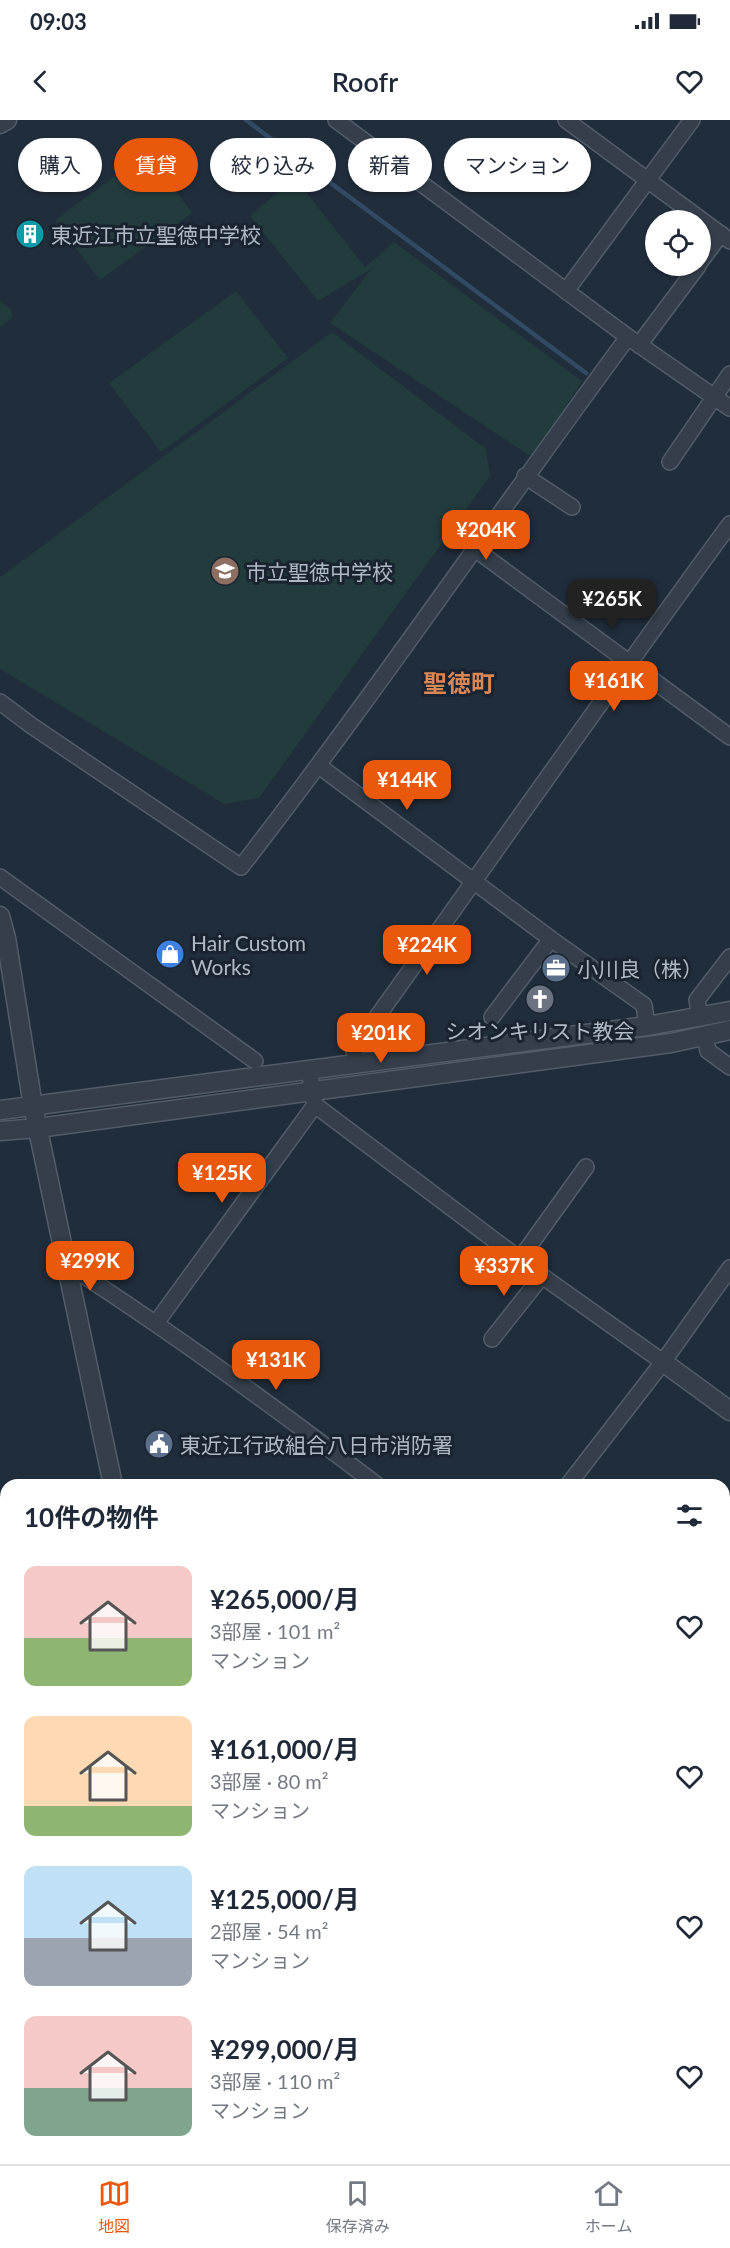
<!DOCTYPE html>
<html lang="ja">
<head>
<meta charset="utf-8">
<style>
	body { margin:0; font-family:Lato,"Noto Sans JP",sans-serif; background:#f6f6f7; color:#1f2937; height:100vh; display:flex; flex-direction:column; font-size:22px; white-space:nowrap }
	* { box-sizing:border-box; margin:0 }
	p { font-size:20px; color:#747a83 }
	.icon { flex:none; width:33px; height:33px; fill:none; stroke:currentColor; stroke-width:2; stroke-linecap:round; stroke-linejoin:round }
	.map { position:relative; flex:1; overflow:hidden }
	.sheet { position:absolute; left:0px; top:1359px; width:730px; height:686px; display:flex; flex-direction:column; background:#fff; border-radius:18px 18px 0 0; box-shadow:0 2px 4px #0004 }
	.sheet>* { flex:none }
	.hud { position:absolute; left:18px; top:18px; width:694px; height:54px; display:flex; gap:12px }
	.tools { position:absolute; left:645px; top:90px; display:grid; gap:12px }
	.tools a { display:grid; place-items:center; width:66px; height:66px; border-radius:50%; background:#fff; box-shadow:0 2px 4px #0004; font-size:30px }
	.price { position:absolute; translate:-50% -51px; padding:0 14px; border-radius:12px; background:#ea580c; color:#fff; font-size:20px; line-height:39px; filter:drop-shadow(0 2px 3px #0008) }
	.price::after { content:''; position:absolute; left:50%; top:36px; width:18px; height:14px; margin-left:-9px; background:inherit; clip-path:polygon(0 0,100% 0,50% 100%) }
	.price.on { background:#222; color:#fff }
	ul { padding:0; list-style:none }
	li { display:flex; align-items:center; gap:18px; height:150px; padding:0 24px }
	li span { display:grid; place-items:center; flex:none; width:168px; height:120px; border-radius:12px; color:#555 }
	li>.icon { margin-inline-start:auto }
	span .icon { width:72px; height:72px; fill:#fffc; stroke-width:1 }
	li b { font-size:26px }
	h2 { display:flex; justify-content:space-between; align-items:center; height:72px; padding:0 24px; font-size:26px }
	.chip { padding:0 21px; border-radius:27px; background:#fff; box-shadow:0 2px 4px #0004; font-size:21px; line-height:54px }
	.chip.on { background:#ea580c; color:#fff }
	.status { display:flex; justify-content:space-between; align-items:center; height:42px; padding:0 30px; background:#fff; direction:ltr }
	.status svg { height:16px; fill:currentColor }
	header { display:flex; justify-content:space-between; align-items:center; height:78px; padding:0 24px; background:#fff; font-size:27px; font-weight:600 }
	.tabs { display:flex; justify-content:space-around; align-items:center; height:84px; border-top:2px solid #e0e1e3; background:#fff; font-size:16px; color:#747a83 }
	.tabs a { display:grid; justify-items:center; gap:3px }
	.tabs .on { color:#ea580c }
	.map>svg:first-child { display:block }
	.green { fill:#223b3c }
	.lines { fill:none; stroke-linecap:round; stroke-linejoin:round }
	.stream { stroke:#324a64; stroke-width:4.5 }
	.minor-casing { stroke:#525d69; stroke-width:18 }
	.tertiary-casing { stroke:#525d69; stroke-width:21 }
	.minor { stroke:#343f4b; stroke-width:15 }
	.tertiary { stroke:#343f4b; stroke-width:18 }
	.labels { text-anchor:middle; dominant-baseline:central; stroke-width:6; stroke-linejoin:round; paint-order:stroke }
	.poi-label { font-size:21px; fill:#afbac7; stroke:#192430; text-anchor:start }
	.quarter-label { font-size:24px; font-weight:bold; fill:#da8757; stroke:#192430 }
</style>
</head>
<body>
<div class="status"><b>09:03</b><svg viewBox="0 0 49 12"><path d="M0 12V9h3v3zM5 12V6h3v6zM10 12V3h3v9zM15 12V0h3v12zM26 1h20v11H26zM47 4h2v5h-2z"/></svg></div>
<header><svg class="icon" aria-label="back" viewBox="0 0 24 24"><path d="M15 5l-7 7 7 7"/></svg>Roofr<svg class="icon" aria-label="heart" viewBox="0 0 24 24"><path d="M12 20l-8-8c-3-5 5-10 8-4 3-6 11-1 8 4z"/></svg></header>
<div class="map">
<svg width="730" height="2044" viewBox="0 0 730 2044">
	<rect width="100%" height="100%" fill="#202d3b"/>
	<g class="green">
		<path d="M148 32 192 93 100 160 55 100Z"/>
		<path d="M295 58 365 147 394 122 582 261 533 338 330 203 371 149 318 181 250 96Z"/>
		<path d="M236 171 288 238 161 332 109 263Z"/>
		<path d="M0 181 11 189 12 198 0 207Z"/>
		<path d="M332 212 486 329 490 356 259 678 224 684 0 549V457Z"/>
		<path d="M0 1853 6 1855V1901H0Z"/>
		<path d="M0 2011 6 2012V2038L90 2039 89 2044H0Z"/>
	</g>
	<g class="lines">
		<path class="stream" d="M246 0 586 253"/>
		<g class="minor-casing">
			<g id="minor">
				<path d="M336 0 628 217 730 288"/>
				<path d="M566 0 730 121"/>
				<path d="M700 142 721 114"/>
				<path d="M566 171 692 0"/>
				<path d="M639 225 698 146"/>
				<path d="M670 342 730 254"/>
				<path d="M525 356 572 387"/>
				<path d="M475 429 730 617"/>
				<path d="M0 582 32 606 241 747C375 574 498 393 628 217"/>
				<path d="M319 646 551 819 644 885 647 906"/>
				<path d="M0 757 255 941"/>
				<path d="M492 897 551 819"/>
				<path d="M700 897 697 880 730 837"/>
				<path d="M705 916 708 931 730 947"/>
				<path d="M356 944 354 929C480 754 603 577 730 404"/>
				<path d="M309 950 315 985 542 1156 663 1242"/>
				<path d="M520 1139 586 1047"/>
				<path d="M66 1144C173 1213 276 1288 377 1365"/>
				<path d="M156 1203 315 985"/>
				<path d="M492 1219 542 1156"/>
				<path d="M568 1365 663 1242 730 1148"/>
				<path d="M0 1404H6"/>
			</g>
		</g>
		<g class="tertiary-casing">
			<g id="tertiary">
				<path d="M0 4 7 0"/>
				<path d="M0 796 6 818 33 986 113 1365"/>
				<path d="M0 990 647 906 730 891"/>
				<path d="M0 1011 38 1008 671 923 730 910"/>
				<path d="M663 1242 730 1291"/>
				<path d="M243 2038 244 2044"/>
			</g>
		</g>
		<use href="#minor" class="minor"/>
		<use href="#tertiary" class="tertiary"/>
	</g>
	<defs>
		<g id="building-disc" transform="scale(1.5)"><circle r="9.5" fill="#0f9aa8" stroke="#192430"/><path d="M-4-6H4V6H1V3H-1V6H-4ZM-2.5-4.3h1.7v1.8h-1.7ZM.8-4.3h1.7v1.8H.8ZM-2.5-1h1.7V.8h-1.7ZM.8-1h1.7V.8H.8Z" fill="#fff"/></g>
		<g id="school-disc" transform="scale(1.5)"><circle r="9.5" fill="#8d6e63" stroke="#192430"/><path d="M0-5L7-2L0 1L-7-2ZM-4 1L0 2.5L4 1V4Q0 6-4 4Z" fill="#fff"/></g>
		<g id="shop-disc" transform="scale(1.5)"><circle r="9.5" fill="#3f7fe0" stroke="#192430"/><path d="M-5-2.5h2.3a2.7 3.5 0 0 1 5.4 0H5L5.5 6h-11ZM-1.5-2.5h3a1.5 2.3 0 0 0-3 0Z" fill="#fff"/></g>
		<g id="office-disc" transform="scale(1.5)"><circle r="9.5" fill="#5c6f8a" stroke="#192430"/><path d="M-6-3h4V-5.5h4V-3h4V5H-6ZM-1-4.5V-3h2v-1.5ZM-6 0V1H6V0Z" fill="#fff"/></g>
		<g id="church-disc" transform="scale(1.5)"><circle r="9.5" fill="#6b7280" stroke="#192430"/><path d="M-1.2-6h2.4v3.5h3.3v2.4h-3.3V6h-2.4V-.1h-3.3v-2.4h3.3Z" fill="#fff"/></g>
		<g id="civic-disc" transform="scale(1.5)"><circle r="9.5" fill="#5c6f8a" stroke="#192430"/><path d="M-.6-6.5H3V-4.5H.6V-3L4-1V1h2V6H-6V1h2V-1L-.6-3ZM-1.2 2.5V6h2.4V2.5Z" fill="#fff"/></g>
	</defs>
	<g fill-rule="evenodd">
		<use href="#building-disc" x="30" y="114"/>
		<use href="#school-disc" x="225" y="451"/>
		<use href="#shop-disc" x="170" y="834"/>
		<use href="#office-disc" x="556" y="848"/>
		<use href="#church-disc" x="540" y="879"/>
		<use href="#civic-disc" x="159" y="1324"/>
	</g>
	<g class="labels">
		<g class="poi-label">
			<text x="51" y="114">東近江市立聖徳中学校</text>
			<text x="246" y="451">市立聖徳中学校</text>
			<text x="191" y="822">Hair Custom<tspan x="191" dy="24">Works</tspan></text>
			<text x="577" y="848">小川良（株）</text>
			<text x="540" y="910" text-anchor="middle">シオンキリスト教会</text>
			<text x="180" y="1324">東近江行政組合八日市消防署</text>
		</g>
		<g class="quarter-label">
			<text x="459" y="562">聖徳町</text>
		</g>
	</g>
</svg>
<div class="tools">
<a><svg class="icon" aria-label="locate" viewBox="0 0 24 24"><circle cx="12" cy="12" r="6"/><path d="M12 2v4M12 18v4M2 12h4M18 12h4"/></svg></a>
</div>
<b class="price" style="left:486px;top:441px">¥204K</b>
<b class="price on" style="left:612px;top:510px">¥265K</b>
<b class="price" style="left:614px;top:592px">¥161K</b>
<b class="price" style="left:407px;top:691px">¥144K</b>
<b class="price" style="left:427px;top:856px">¥224K</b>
<b class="price" style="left:381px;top:944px">¥201K</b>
<b class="price" style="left:222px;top:1084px">¥125K</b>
<b class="price" style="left:90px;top:1172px">¥299K</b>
<b class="price" style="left:504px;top:1177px">¥337K</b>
<b class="price" style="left:276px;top:1271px">¥131K</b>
<div class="hud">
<a class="chip">購入</a>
<a class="chip on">賃貸</a>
<a class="chip">絞り込み</a>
<a class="chip">新着</a>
<a class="chip">マンション</a>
</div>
<section class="sheet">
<h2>10件の物件<svg class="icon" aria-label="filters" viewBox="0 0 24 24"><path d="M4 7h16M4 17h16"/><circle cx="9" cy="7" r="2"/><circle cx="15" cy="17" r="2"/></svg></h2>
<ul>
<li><span style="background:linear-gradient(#f6c9c9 60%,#8fb573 0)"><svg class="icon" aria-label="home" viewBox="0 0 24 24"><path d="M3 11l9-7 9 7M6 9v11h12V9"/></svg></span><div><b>¥265,000/月</b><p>3部屋 · 101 m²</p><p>マンション</p></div><svg class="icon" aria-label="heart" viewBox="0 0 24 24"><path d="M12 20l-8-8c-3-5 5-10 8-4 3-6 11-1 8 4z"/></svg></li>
<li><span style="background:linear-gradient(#ffd9b3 75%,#8fb573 0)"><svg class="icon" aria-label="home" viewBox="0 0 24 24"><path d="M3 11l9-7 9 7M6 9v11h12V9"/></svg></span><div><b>¥161,000/月</b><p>3部屋 · 80 m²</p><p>マンション</p></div><svg class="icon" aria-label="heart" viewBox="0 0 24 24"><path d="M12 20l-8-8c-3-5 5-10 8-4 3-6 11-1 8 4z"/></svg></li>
<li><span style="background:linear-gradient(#bfe0f5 60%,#9aa5b1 0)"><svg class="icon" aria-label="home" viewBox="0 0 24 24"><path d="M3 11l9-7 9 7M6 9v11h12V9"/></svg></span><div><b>¥125,000/月</b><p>2部屋 · 54 m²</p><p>マンション</p></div><svg class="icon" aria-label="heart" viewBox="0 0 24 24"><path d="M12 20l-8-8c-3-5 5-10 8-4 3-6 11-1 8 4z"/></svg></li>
<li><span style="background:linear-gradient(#f6c9c9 60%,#7fa58c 0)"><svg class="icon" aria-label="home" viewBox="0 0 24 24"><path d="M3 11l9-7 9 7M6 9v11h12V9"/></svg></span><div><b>¥299,000/月</b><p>3部屋 · 110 m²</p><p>マンション</p></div><svg class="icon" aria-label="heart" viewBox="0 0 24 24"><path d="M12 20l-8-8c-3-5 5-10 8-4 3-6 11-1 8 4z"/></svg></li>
</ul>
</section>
</div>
<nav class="tabs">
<a class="on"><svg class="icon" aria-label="map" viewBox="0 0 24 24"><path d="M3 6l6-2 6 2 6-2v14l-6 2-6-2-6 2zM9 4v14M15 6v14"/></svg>地図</a>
<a><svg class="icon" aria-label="saved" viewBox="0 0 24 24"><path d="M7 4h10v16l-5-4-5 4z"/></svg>保存済み</a>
<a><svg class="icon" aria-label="home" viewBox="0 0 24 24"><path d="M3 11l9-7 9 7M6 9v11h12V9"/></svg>ホーム</a>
</nav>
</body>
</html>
